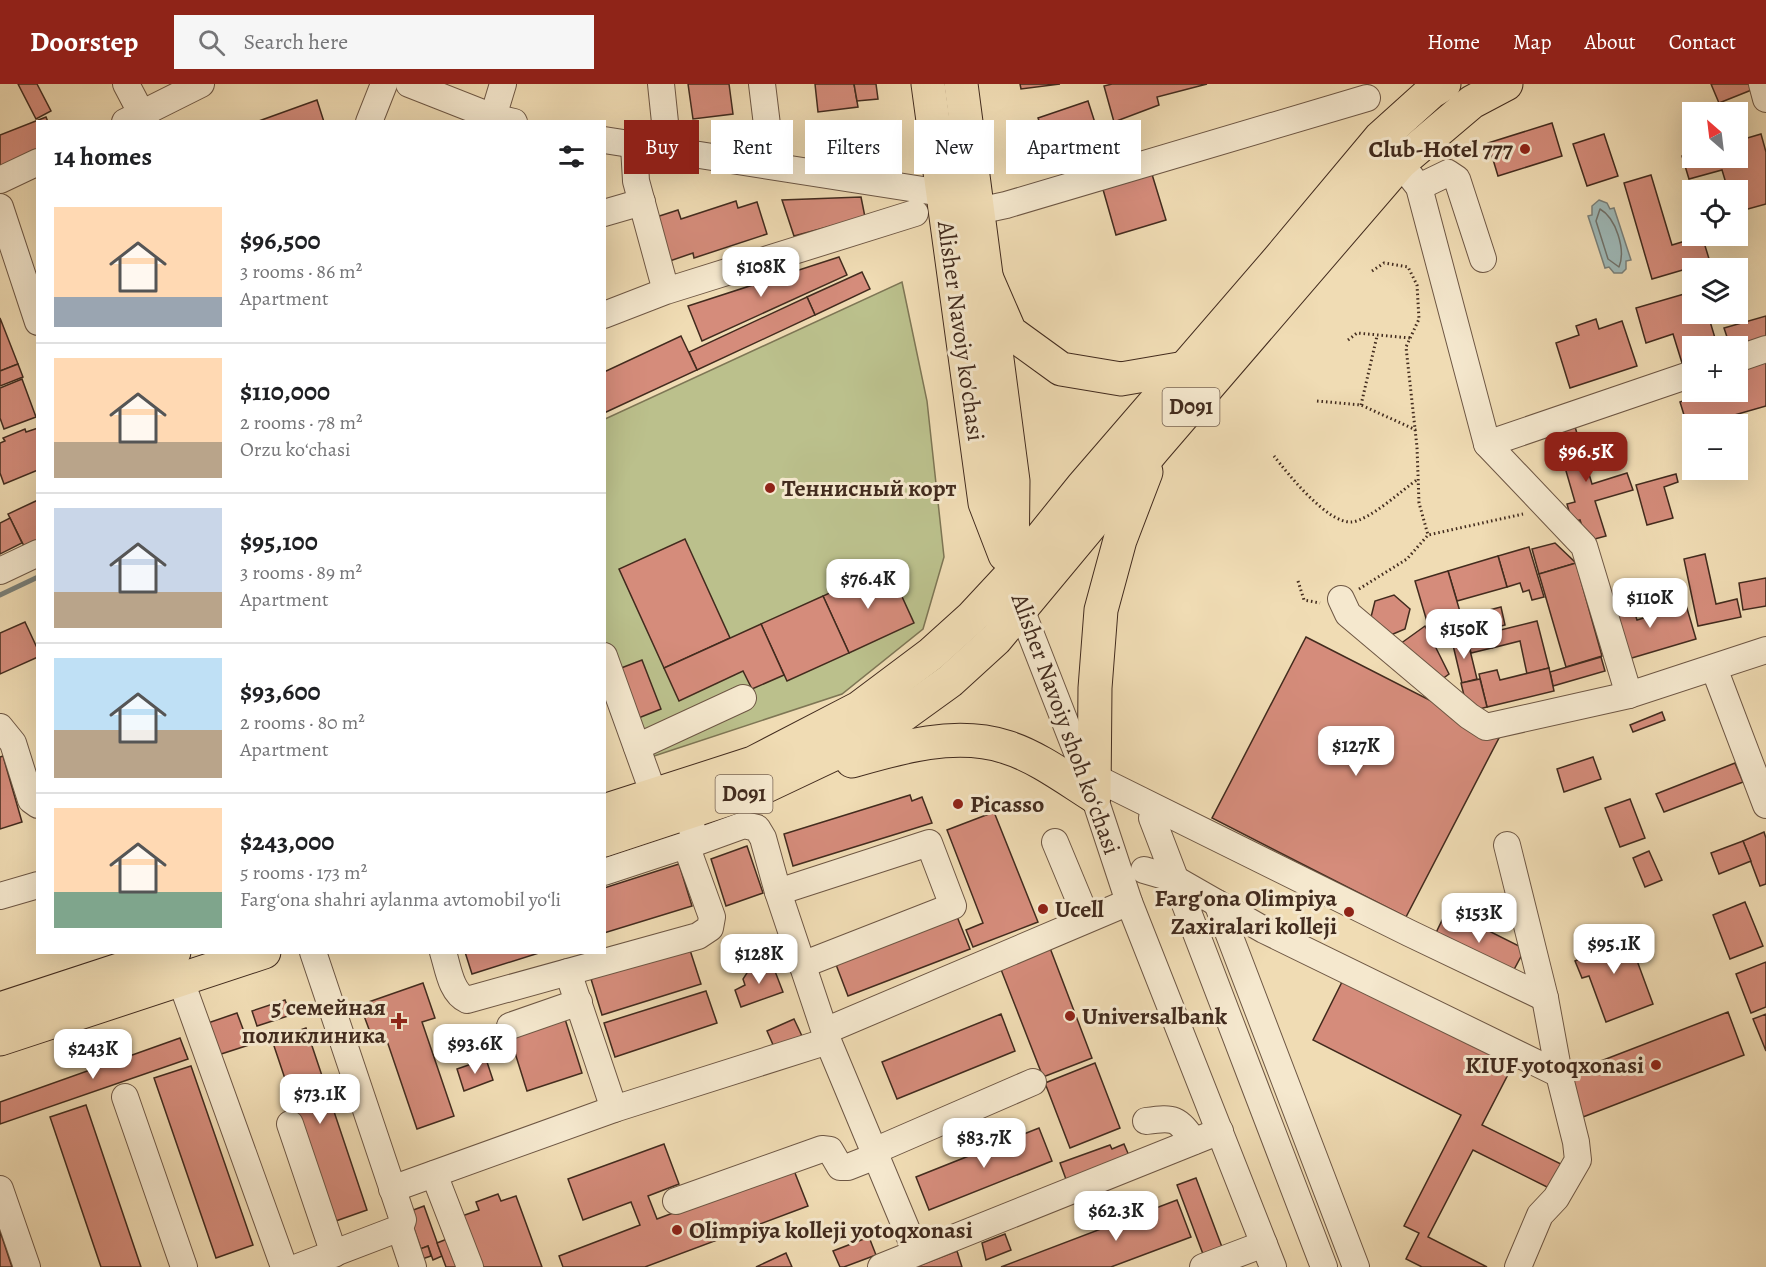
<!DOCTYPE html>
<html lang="en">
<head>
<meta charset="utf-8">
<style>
	body { margin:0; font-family:Alegreya,serif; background:#f6f6f6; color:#202124; height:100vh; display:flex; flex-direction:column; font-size:22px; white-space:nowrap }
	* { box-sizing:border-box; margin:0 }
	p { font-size:20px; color:#757577 }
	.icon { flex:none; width:33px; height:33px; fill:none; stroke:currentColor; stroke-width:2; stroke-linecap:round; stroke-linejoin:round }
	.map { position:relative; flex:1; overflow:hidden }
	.side { position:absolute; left:36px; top:36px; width:570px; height:834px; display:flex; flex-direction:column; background:#fff; border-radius:0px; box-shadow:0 6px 24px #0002 }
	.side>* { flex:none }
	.banner { position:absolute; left:624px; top:36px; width:570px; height:54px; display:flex; gap:12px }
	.needle { width:39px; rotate:332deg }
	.controls { position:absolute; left:1682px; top:18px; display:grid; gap:12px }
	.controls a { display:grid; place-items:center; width:66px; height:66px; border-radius:0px; background:#fff; box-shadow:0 6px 24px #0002; font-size:30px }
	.price { position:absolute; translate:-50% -51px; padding:0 14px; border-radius:12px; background:#fff; color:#222; font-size:20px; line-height:39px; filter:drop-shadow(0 2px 3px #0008) }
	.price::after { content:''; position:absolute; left:50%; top:36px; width:18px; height:14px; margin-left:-9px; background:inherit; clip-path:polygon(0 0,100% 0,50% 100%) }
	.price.active { background:#8f2418; color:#fff }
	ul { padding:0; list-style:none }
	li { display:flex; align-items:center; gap:18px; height:150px; padding:0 18px }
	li+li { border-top:2px solid #e0e0e0 }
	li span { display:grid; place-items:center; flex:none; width:168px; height:120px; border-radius:0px; color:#555 }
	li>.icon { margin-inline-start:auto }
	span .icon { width:72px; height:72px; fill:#fffc; stroke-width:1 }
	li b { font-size:26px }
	h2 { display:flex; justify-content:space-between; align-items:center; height:72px; padding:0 18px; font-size:26px }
	.pill { padding:0 21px; border-radius:0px; background:#fff; box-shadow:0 6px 24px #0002; font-size:21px; line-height:54px }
	.pill.active { background:#8f2418; color:#fff }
	header { display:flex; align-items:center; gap:36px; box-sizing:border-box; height:84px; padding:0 30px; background:#8f2418; color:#fff }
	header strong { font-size:28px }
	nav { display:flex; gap:33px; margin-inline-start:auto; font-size:21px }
	.search { width:420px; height:54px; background:#f6f6f6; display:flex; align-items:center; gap:15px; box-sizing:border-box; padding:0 21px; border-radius:0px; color:#757577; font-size:22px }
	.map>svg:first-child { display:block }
	.green { fill:#bbc08c; stroke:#7e7655; stroke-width:1.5 }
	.water { fill:#9eb9b8; stroke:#79807a; stroke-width:1.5 }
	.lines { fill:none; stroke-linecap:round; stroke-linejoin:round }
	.shore { stroke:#70726b; stroke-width:1.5 }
	.stream { stroke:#79807a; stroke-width:5 }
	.building { fill:#d58c7b; stroke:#422b1e; stroke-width:1.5 }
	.minor-casing { stroke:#6e5744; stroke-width:28 }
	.major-casing { stroke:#422b1e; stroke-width:35 }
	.highway-casing { stroke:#422b1e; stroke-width:35 }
	.path { stroke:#422b1e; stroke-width:3; stroke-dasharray:1.5 3; stroke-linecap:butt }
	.minor { stroke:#f5e8ce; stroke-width:26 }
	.major { stroke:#f0dcb4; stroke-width:33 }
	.highway { stroke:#f0dcb4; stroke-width:33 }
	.poi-dot { fill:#8f2418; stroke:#f5e8ce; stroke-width:2 }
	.labels { text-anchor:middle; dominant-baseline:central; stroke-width:6; stroke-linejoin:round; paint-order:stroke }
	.shield { fill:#f5e8ce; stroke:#786453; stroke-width:1.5 }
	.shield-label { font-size:22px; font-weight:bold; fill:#422b1e }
	.poi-label { font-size:24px; font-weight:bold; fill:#422b1e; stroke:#f5e8ce; text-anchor:start }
	.street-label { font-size:24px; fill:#422b1e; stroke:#f5e8ce }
</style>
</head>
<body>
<header>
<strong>Doorstep</strong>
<div class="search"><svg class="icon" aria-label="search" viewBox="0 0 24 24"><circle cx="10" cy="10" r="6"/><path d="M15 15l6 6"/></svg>Search here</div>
<nav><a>Home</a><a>Map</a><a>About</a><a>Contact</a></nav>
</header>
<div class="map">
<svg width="1766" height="1183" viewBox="0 0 1766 1183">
	<rect width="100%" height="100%" fill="#f0dcb4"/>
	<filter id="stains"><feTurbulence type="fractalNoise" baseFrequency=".00333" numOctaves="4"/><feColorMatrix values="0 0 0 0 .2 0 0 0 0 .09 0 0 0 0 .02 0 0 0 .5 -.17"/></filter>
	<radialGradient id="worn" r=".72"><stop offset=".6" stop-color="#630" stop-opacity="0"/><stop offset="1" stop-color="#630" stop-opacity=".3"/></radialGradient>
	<path class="green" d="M902 198 927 317 944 473 923 545 842 610 645 675 605 561V335Z"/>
	<path class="water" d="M1599 116 1607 119 1610 125 1614 124 1631 176 1626 177V185L1622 189H1614L1609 183 1605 184 1588 132 1592 131V122Z"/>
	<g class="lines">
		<path class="shore" d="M1600 125C1616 134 1626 166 1619 183L1608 175 1596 137Z"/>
		<path class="stream" d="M0 511 38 493"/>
	</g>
	<g class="building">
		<path d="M18 0H37L51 27 36 35Z"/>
		<path d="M688 0H729L733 30 693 35Z"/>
		<path d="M815 0H854L858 23 818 28Z"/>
		<path d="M854 0H876L878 15 857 17Z"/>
		<path d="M1020 0H1060L1021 5Z"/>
		<path d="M1112 0H1207L1157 13 1159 21 1114 38 1104 2Z"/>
		<path d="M1711 0H1752L1754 5 1719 19Z"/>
		<path d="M317 16 324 38H256Z"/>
		<path d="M1088 17 1097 45 1048 62 1038 34Z"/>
		<path d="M46 33 48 38H38V69L0 84V51Z"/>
		<path d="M1552 39 1562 72 1498 92 1488 59Z"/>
		<path d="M1604 50 1618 92 1587 102 1573 60Z"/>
		<path d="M1761 50 1766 68V120L1737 128V106H1728L1722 86 1689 95 1682 72 1692 69V74H1737V57Z"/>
		<path d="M1151 87 1166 136 1116 151 1102 102Z"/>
		<path d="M1651 91 1672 161 1702 152 1710 178 1652 195 1624 99Z"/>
		<path d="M861 113 865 133 794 152 782 116Z"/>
		<path d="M736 117 738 124 757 118 767 150 694 174 693 169 661 180 647 136 678 126 681 135Z"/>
		<path d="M839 173 847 191 702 257 688 222Z"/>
		<path d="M862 188 870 205 815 231 807 213Z"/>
		<path d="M1691 208 1692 230H1697L1699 237 1709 234 1715 254 1706 257 1708 262H1692V276L1682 279 1673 250 1646 259 1636 224Z"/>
		<path d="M807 213 815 231 697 286 689 268Z"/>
		<path d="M1766 232V253L1730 262 1724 244Z"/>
		<path d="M0 234 18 280 0 287Z"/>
		<path d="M1596 235 1599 245 1622 237 1637 282 1570 304 1556 259 1579 251 1576 242Z"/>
		<path d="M681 252 697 286 604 329V288Z"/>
		<path d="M1766 276V322L1710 338 1711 340H1692V357L1680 318 1689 315 1685 300 1692 298V308H1737V285Z"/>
		<path d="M18 280 23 293 0 302V287Z"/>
		<path d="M22 295 36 333 4 345 0 334V304Z"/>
		<path d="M1573 336 1592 400 1627 389 1633 406 1595 417 1606 452 1587 457 1580 436 1572 438 1567 420 1575 418 1553 342Z"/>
		<path d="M38 344V386L4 400 0 389V359L5 357 3 354 25 345 26 348Z"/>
		<path d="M1676 390 1678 398 1664 403 1673 434 1647 441 1636 401Z"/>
		<path d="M38 416V457L25 464 8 430Z"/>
		<path d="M10 434 22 459 0 470V439Z"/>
		<path d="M685 455 730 554 664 584 619 485Z"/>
		<path d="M1555 459 1576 479 1539 490 1532 465Z"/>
		<path d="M1529 463 1544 513 1532 516 1529 506 1523 508 1520 499 1507 503 1498 472Z"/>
		<path d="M1705 470 1716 520 1737 515 1741 533 1698 542 1684 475Z"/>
		<path d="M1498 472 1507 503 1457 517 1448 487Z"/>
		<path d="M1576 479 1602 572 1566 583 1539 490Z"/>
		<path d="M888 482 914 539 849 569 823 512Z"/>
		<path d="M1448 487 1461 531 1428 541 1415 497Z"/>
		<path d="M1766 494V522L1743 526 1739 499Z"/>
		<path d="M1394 511 1410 525 1405 545 1386 553 1370 537 1375 517Z"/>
		<path d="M823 512 849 569 787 597 761 540Z"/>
		<path d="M1630 514 1637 536 1686 521 1696 555 1625 576 1609 520Z"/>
		<path d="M1501 523 1505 541 1474 549 1470 531Z"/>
		<path d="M1537 537 1549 584 1527 590 1520 557 1492 564 1488 549Z"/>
		<path d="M25 538 38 566V573L0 590V549Z"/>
		<path d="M761 540 784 591 752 605 743 587 679 617 664 584Z"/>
		<path d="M1425 542 1449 590 1438 598 1400 560Z"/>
		<path d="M1488 549 1492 564 1471 569 1467 554Z"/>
		<path d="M1306 553 1500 652 1406 833 1212 734Z"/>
		<path d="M1467 554 1477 595 1462 599 1452 557Z"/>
		<path d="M1601 573 1605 587 1553 602 1550 588Z"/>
		<path d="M642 576 661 625 636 635 616 586Z"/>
		<path d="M1549 584 1554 607 1487 623 1479 590 1497 586 1500 596Z"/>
		<path d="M1480 595 1487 623 1468 628 1461 599Z"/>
		<path d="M1662 628 1665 636 1633 648 1630 641Z"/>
		<path d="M3 672 22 738 0 745V673Z"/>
		<path d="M1593 673 1601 695 1564 708 1557 685Z"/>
		<path d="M1735 679 1743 698 1664 728 1656 710Z"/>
		<path d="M910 711 912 717 922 713 932 739 793 782 784 750Z"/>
		<path d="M1630 715 1645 754 1620 763 1605 724Z"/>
		<path d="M994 728 1038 838 973 863 966 846 983 839 947 746Z"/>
		<path d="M1764 748 1766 754V800L1760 802 1743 757Z"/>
		<path d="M1743 757 1751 777 1719 790 1711 769Z"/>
		<path d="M747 762 763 809 726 822 711 775Z"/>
		<path d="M1649 767 1662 796 1645 803 1633 774Z"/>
		<path d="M679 780 692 822 604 849V804Z"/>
		<path d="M1745 818 1763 862 1730 875 1713 831Z"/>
		<path d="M1447 826 1525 865 1510 893 1433 855Z"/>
		<path d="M956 830 970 865 848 912 835 878Z"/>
		<path d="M1625 844 1653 920 1606 938 1589 892 1582 894 1575 877 1582 874 1578 862Z"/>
		<path d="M689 863 701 900 602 931 591 895Z"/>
		<path d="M1050 864 1092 974 1043 993 1000 883Z"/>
		<path d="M465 868H542L472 890Z"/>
		<path d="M763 876 766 883 773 882 783 908 741 923 735 906 745 901 743 895 752 881Z"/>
		<path d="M1766 878V923L1751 929 1736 890Z"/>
		<path d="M1346 890 1516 975 1482 1041 1561 1080 1549 1104 1473 1066 1428 1153 1487 1183H1422L1406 1175 1419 1149 1404 1142 1461 1031 1313 956Z"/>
		<path d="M423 899 435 934 422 938 454 1032 417 1045 385 951 373 956 360 921Z"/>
		<path d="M706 907 717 939 615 973 604 939Z"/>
		<path d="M285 916 291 931 257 942 252 927Z"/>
		<path d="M1728 928 1744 971 1583 1033 1567 990Z"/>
		<path d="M237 929 249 961 215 972 205 940Z"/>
		<path d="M1001 930 1015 967 897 1015 882 978Z"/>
		<path d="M1766 930V967L1753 935Z"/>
		<path d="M565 935 582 989 527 1007 510 953Z"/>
		<path d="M794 935 802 952 774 963 767 947Z"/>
		<path d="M306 944 367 1126 333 1138 272 956Z"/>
		<path d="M180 954 188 975 0 1040V1018Z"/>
		<path d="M486 975 493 996 464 1007 457 985Z"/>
		<path d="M1095 979 1120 1044 1070 1064 1045 999Z"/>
		<path d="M191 982 253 1161 216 1174 154 994Z"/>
		<path d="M86 1021 141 1183H101L50 1033Z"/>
		<path d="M1039 1044 1052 1077 929 1126 916 1093Z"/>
		<path d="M664 1060 679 1100 648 1112 657 1135 793 1084 808 1122 645 1183H563L559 1172 640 1141 631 1118 583 1136 568 1095Z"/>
		<path d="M1124 1060 1130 1074 1067 1098 1060 1079 1110 1061 1112 1065Z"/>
		<path d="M1196 1094 1225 1171 1206 1178 1177 1101Z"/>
		<path d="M498 1110 501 1117 516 1112 542 1183H481L462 1132 479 1126 476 1118Z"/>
		<path d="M1177 1116 1191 1153 1111 1183H1001Z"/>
		<path d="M424 1122 442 1172 433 1176 428 1162 421 1165 408 1128Z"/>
		<path d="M0 1147 12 1183H0Z"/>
		<path d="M1005 1150 1011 1166 986 1176 982 1159Z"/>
		<path d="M452 1153 462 1183H446L437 1159Z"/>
		<path d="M869 1153 876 1171 844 1183H840L833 1167Z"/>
		<path d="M428 1162 431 1172 416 1177 412 1168Z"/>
		<path d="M957 1167 962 1183H919L918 1182Z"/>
		<path d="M786 1169 792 1183H756Z"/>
	</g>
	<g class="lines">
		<g class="minor-casing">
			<g id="minor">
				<path d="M126 0 146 38"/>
				<path d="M409 0 493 33 514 38"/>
				<path d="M661 0 668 67"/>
				<path d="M762 0 772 82"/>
				<path d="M1762 0 1766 15"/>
				<path d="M493 33 503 0"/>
				<path d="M125 38 201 0"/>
				<path d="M369 38 384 0"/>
				<path d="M604 56 942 109"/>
				<path d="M634 62 636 97 663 196"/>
				<path d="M1400 79 1419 103 1487 360 1584 462 1629 611 1766 566"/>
				<path d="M0 96 38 78"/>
				<path d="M1419 103 1448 89 1457 95 1483 175"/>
				<path d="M0 123 38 238"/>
				<path d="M978 127 1006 121 1367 14"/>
				<path d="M604 129 642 118"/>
				<path d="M604 231 666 207 915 129"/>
				<path d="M1737 275 1766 265"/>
				<path d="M1487 360 1692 290"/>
				<path d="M0 487 38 469"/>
				<path d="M1341 515 1348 530 1469 632 1486 643 1629 611"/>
				<path d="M1021 525 1094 712 1129 818 1273 1183"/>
				<path d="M604 572 654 711"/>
				<path d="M1714 584 1766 721"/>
				<path d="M0 643 13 659 31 716 38 721"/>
				<path d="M637 663 743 614"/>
				<path d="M1094 693 1409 849 1545 914"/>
				<path d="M686 729 697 758 744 741 757 744 763 754 778 808 828 957 916 1168"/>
				<path d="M1152 734 1324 1183"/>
				<path d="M1055 758 1087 835"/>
				<path d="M1507 761 1545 914 1559 990 1576 1058 1578 1076 1556 1114 1540 1131 1518 1183"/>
				<path d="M1144 786 1175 795 1264 846 1559 990"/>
				<path d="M778 808 929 759 953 822 802 881"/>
				<path d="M0 812 38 801"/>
				<path d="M1217 819 1356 1183"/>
				<path d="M443 868C448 884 451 909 467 916L698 852 710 844 712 833 686 761 604 788"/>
				<path d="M568 888 614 1025"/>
				<path d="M181 897 284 1183"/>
				<path d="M510 942 579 918"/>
				<path d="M825 947 1129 818"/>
				<path d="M125 1013 184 1183"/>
				<path d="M1146 1037C1175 1033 1177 1034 1194 1057"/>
				<path d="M290 1040 334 1170"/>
				<path d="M874 1067 1033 998"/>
				<path d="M434 1090 470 1183"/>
				<path d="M0 1105 27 1183"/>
				<path d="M392 1105 614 1025 828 957"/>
				<path d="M676 1117 822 1065 830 1066 840 1083H848L876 1072"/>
				<path d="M400 1144 413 1183"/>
				<path d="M298 1183 400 1144 403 1136 313 868"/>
				<path d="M881 1183 1220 1047"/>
				<path d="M1203 1183 1264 1160"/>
			</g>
		</g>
		<g class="major-casing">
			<g id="major">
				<path d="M928 0 985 419 1005 471"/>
				<path d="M961 0 1013 397 1012 490 1016 506"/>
			</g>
		</g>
		<g class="highway-casing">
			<g id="highway">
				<path d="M987 195 1010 248 1061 285 1121 295 1185 284"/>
				<path d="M852 677C900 663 956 647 1006 663 1036 672 1067 695 1094 712"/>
				<path d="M1094 712 1095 604 1101 526 1120 456 1146 388"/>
				<path d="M604 727 753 679 859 624 931 570 972 533 1012 490 1082 403 1278 176 1380 54 1431 8 1444 0"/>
				<path d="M604 756 764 703 878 649 950 597 996 555 1021 525 1154 365 1400 79 1472 18 1506 0"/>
				<path d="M0 925 174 868"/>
				<path d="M0 955 264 868"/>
			</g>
		</g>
		<g class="path">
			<path d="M1372 187 1384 179 1408 183 1417 201 1419 235 1406 263 1417 363 1419 419 1428 451"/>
			<path d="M1348 256 1357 249 1410 254"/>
			<path d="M1317 317 1361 321 1416 346"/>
			<path d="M1361 321 1377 252"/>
			<path d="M1274 372C1288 390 1327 439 1351 438 1369 437 1402 406 1418 395"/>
			<path d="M1298 497 1304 516 1320 519"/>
			<path d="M1359 505 1407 475 1428 451 1523 430"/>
		</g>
		<use href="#minor" class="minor"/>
		<use href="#major" class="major"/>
		<use href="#highway" class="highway"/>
	</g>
	<g class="poi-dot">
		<circle cx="1525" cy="65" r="6"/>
		<circle cx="770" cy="404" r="6"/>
		<circle cx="958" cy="720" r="6"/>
		<circle cx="1043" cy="825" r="6"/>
		<circle cx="1349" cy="828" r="6"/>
		<circle cx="1070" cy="932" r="6"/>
		<path d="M396 928h6v6h6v6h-6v6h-6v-6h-6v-6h6z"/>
		<circle cx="1656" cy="981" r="6"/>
		<circle cx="677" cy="1146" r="6"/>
	</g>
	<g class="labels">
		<g class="shield">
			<rect x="1162.5" y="304" width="57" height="38" rx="4.5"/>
			<rect x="715.5" y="691" width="57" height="38" rx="4.5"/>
		</g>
		<g class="shield-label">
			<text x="1191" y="323">D091</text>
			<text x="744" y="710">D091</text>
		</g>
		<g class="poi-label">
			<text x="1513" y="65" text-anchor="end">Club-Hotel 777</text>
			<text x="782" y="404">Теннисный корт</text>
			<text x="970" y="720">Picasso</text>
			<text x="1337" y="814" text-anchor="end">Farg'ona Olimpiya<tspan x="1337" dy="28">Zaxiralari kolleji</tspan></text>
			<text x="1055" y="825">Ucell</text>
			<text x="386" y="923" text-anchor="end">5 семейная<tspan x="386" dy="28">поликлиника</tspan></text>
			<text x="1082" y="932">Universalbank</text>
			<text x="1644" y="981" text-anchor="end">KIUF yotoqxonasi</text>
			<text x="689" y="1146">Olimpiya kolleji yotoqxonasi</text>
		</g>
		<g class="street-label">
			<text transform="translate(961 247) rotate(82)">Alisher Navoiy ko'chasi</text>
			<text transform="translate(1066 640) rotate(70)">Alisher Navoiy shoh koʻchasi</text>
		</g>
	</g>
	<rect width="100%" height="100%" filter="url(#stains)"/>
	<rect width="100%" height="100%" fill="url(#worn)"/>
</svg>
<div class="controls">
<a><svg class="needle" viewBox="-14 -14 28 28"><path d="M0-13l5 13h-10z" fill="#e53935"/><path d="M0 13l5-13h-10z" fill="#757577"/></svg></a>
<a><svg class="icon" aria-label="locate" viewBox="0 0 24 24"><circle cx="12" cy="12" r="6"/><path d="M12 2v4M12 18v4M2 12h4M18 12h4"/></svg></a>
<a><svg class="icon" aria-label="layers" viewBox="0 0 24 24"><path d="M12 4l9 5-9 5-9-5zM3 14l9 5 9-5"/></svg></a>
<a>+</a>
<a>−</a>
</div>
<b class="price" style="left:761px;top:214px">$108K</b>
<b class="price active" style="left:1586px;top:399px">$96.5K</b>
<b class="price" style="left:868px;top:526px">$76.4K</b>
<b class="price" style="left:1650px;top:545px">$110K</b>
<b class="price" style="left:1464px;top:576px">$150K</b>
<b class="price" style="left:1356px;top:693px">$127K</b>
<b class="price" style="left:1479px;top:860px">$153K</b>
<b class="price" style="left:1614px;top:891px">$95.1K</b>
<b class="price" style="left:759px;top:901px">$128K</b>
<b class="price" style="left:475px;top:991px">$93.6K</b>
<b class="price" style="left:93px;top:996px">$243K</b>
<b class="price" style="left:320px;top:1041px">$73.1K</b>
<b class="price" style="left:984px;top:1085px">$83.7K</b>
<b class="price" style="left:1116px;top:1158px">$62.3K</b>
<div class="banner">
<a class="pill active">Buy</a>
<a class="pill">Rent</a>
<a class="pill">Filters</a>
<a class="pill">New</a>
<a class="pill">Apartment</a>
</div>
<section class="side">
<h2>14 homes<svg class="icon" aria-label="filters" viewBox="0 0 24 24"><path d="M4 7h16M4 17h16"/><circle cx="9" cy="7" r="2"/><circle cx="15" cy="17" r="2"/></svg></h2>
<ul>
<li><span style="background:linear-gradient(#ffd9b3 75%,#9aa5b1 0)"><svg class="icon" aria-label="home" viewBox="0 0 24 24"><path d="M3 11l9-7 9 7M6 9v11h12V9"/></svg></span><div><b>$96,500</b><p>3 rooms · 86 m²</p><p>Apartment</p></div></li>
<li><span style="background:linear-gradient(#ffd9b3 70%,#b9a48a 0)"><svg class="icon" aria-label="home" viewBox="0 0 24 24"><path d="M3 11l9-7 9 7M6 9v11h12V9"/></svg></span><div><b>$110,000</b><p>2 rooms · 78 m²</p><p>Orzu koʻchasi</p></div></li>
<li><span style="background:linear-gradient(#c9d6e8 70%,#b9a48a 0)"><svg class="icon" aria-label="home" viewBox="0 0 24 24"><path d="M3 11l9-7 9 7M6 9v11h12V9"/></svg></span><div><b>$95,100</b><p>3 rooms · 89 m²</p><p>Apartment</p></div></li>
<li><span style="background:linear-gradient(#bfe0f5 60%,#b9a48a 0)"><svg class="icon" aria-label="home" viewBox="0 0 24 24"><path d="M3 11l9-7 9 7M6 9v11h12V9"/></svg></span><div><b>$93,600</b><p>2 rooms · 80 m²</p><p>Apartment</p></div></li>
<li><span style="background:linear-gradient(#ffd9b3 70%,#7fa58c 0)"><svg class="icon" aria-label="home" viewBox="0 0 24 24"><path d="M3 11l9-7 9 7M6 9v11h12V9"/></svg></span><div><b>$243,000</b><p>5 rooms · 173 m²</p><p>Fargʻona shahri aylanma avtomobil yoʻli</p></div></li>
</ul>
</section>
</div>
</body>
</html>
